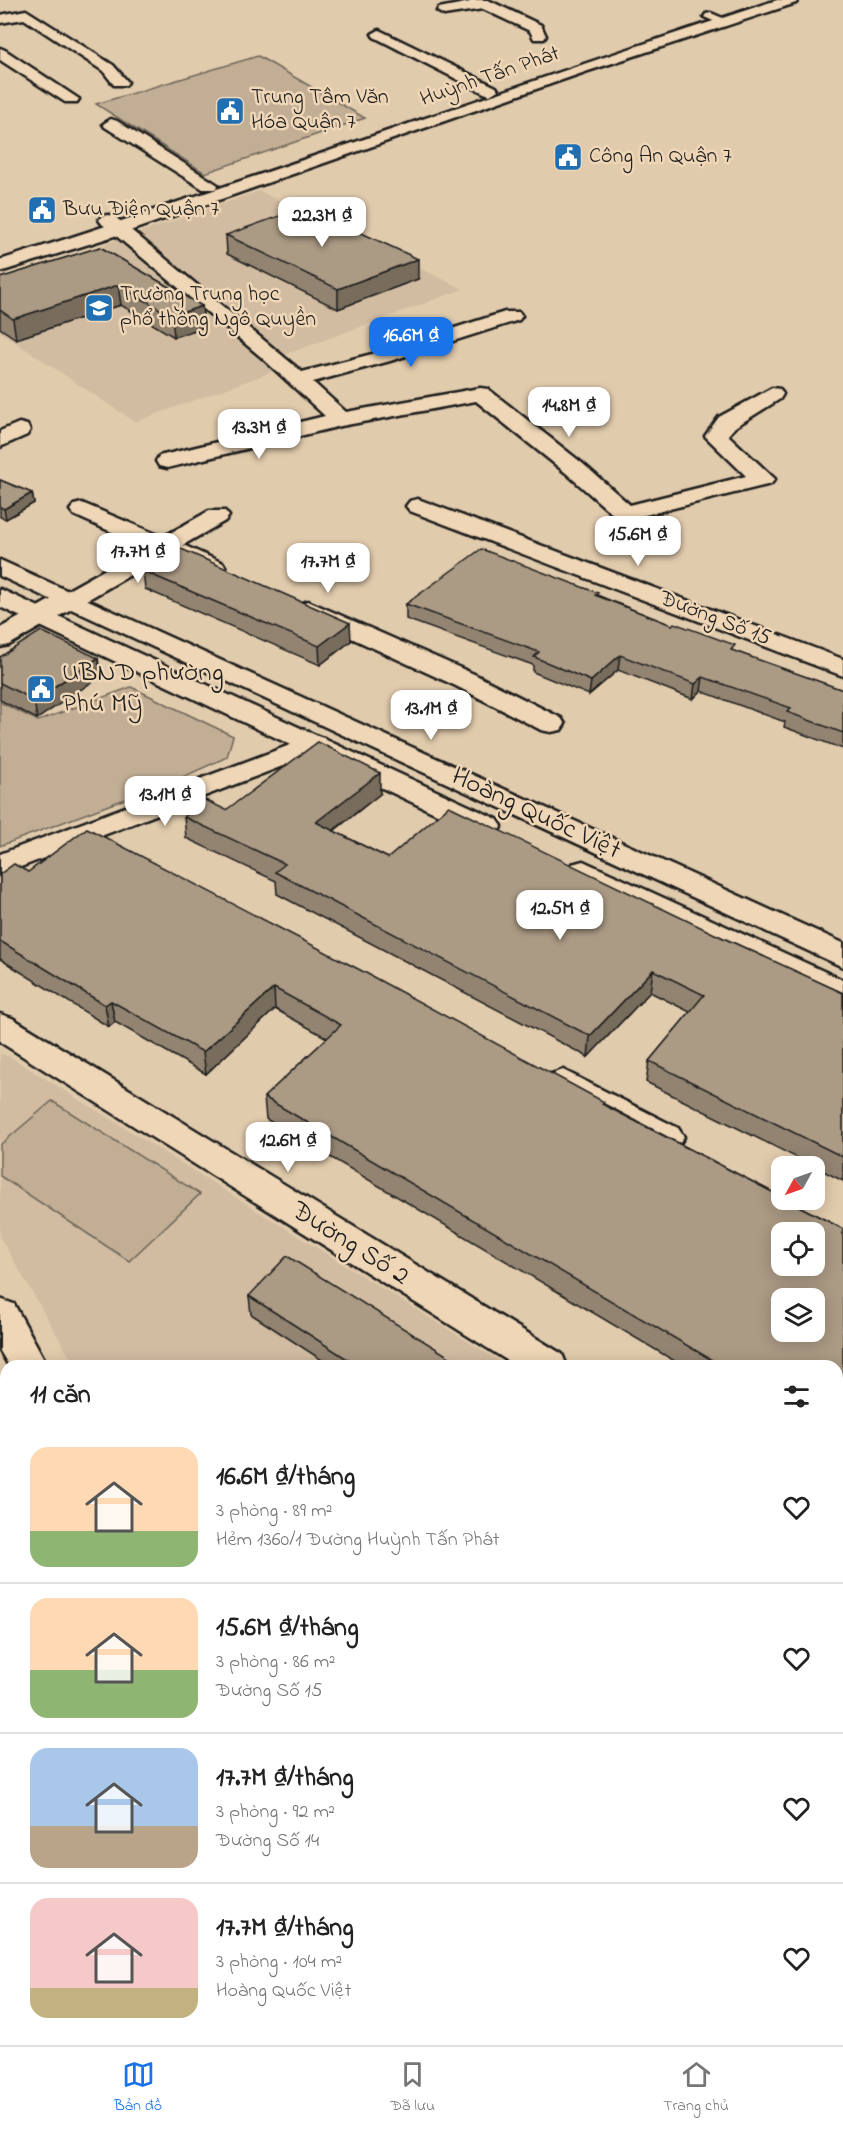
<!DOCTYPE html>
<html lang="vi">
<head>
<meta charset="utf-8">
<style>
	body { margin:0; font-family:"Indie Flower",sans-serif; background:#f6f6f6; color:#222; height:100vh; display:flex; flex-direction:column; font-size:22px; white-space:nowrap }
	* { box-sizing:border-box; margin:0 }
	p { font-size:20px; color:#767676 }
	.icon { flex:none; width:33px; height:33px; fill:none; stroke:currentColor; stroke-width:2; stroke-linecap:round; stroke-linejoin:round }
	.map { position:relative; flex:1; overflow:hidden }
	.sheet { position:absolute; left:0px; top:1360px; width:843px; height:686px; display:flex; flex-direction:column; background:#fff; border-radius:18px 18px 0 0; box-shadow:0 3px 15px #0003 }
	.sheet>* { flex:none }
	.needle { width:39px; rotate:230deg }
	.tools { position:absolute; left:771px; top:1156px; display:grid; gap:12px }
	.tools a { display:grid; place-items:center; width:54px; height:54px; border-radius:12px; background:#fff; box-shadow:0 3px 15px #0003; font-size:30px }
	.price { position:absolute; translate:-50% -51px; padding:0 14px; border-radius:12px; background:#fff; color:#222; font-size:20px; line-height:39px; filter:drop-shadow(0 2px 3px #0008) }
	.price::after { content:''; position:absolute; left:50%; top:36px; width:18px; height:14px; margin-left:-9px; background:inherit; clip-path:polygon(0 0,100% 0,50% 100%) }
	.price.on { background:#1a73e8; color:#fff }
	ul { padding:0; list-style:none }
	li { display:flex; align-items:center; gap:18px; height:150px; padding:0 30px }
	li+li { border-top:2px solid #e0e0e0 }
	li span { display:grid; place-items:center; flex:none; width:168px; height:120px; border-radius:18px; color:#555 }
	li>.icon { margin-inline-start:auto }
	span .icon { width:72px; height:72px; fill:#fffc; stroke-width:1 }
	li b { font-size:26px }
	h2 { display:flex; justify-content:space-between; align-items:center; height:72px; padding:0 30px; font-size:26px }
	.tabs { display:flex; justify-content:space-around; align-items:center; height:84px; border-top:2px solid #e0e0e0; background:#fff; font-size:16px; color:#767676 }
	.tabs a { display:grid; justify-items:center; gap:3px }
	.tabs .on { color:#1a73e8 }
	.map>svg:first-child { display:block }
	.built { fill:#d1bca1 }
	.green { fill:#c1ae95; stroke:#6e6558; stroke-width:1.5 }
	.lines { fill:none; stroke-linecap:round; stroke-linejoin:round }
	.minor-casing { stroke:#1c1c1c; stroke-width:5 }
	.major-casing { stroke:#1c1c1c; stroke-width:5 }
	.minor { fill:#eed6b6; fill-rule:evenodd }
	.major { fill:#eed6b6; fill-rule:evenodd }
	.wall { fill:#938472; stroke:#1c1c1c; stroke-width:1.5 }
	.shaded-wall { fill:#786c5c; stroke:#1c1c1c; stroke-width:1.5 }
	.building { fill:#ab9a84; stroke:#1c1c1c; stroke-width:1.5; fill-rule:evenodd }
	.labels { text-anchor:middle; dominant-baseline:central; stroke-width:5; stroke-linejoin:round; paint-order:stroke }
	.far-street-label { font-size:22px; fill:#1c1c1c; stroke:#eed6b6 }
	.far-poi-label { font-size:22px; fill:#1c1c1c; stroke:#eed6b6; text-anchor:start }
	.poi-label { font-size:27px; fill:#1c1c1c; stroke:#eed6b6; text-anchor:start }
	.street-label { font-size:27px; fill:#1c1c1c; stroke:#eed6b6 }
</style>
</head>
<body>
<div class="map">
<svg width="843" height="2045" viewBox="0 0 843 2045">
	<rect width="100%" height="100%" fill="#e1cbad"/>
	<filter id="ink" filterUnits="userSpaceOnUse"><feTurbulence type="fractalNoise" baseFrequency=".0167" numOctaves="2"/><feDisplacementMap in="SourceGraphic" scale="12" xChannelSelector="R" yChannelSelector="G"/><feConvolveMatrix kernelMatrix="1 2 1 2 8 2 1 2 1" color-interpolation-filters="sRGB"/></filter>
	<g filter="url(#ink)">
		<g class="built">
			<path d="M259 191 463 289 281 356 139 233Z"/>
			<path d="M117 240 274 371 135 422 0 332V285L37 267Z"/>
			<path d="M0 1054 9 1056 507 1366H75L0 1237Z"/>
			<path d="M837 1573 843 1577V1693L837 1700Z"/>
		</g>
		<g class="green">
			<path d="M258 56 365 118 205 173 96 104Z"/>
			<path d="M131 687 233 736 227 757 181 778 0 846V702L38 721Z"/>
			<path d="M52 1101 200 1194 129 1261 0 1176V1145Z"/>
		</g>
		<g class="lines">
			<g class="minor-casing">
				<g id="minor">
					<path d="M469 0H488L541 25 546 36 544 39H534L530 31 483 9 444 15 437 11 439 8 470 2Z"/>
					<path d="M26 10 113 65 128 82 126 85H114L103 71 24 19 0 23V15Z"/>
					<path d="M711 13 732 22 725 26 704 17 706 14Z"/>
					<path d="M379 30 496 87 498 90 490 95 484 93 374 37 372 34Z"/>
					<path d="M0 48 5 50 79 99 77 102H65L0 60Z"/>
					<path d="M111 119 117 121 218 185 215 189H203L105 127 103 124Z"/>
					<path d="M108 215 114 216 302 372 376 353 505 312H519L522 316 519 320 390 361 313 382 346 412 480 388 488 389 582 463 630 505 746 476 705 436 719 417 772 388 780 389 783 394 780 399 735 427 728 435 775 479 771 484 625 520 617 518 566 473 476 401 341 426 167 468 159 466 156 461 159 456 325 416 260 356 102 224 99 220 102 216Z"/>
					<path d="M19 423 27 425 30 430 27 435 0 447V431Z"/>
					<path d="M418 499 843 659V676L410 511 406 506 410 501Z"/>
					<path d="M82 503 163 537 209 511H225L229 516 225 521 183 545 223 563 226 568 223 573 214 575 205 573 165 555 9 645 0 647V628L145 547 74 515 70 510 74 505Z"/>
					<path d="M308 601 474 674 561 718 565 724 561 730 551 732 541 730 456 686 299 614 295 609 299 604Z"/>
					<path d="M314 736 324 738 328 744 324 750 0 875V854Z"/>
					<path d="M0 1014 12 1018 562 1354 567 1366H516L0 1042Z"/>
					<path d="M563 1070 678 1128 684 1137 678 1146 666 1150 654 1146 551 1092 546 1083 551 1074Z"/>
					<path d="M0 1299 14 1304 48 1366H9L0 1351Z"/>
					<path d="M837 1526 843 1529V1570L837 1568Z"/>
					<path d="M843 1772V1825L837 1828V1775Z"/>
					<path d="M6 1953V2003L0 2005V1955Z"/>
				</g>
			</g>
			<g class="major-casing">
				<g id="major">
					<path d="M777 0H798L796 3 585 72 127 232 0 272V260C260 178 517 84 777 0Z"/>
					<path d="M0 560 843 943V967L0 576Z"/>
					<path d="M0 589 497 819 502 826 497 833 487 835 477 833 0 607Z"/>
					<path d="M583 861 843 980V1004L572 878 568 871 572 864Z"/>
				</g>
			</g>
			<use href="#minor" class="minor"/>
			<use href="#major" class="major"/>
		</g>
		<g class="wall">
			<path d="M226 235 418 279 338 309 227 254Z"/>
			<path d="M100 247 202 306 204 327 174 337 121 305 16 339 0 328V278Z"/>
			<path d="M0 480 32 493 34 503 6 519 0 517Z"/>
			<path d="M143 571 351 641 320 665 145 589Z"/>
			<path d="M597 595 734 651 843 690V749L784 727 785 722 701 691 693 699 618 670 589 695 533 672V665L406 619V604Z"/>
			<path d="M0 657 101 676 37 719 0 700Z"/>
			<path d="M380 794 334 831 388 858 719 936 843 993V1181L646 1082 649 1061 690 1012 650 992 588 1057 277 894 276 881 186 838 184 817 226 810Z"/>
			<path d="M28 872 604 1104 843 1229V1467L837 1463V1366H683L266 1119 264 1097 327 1038 275 1009 206 1074 115 1022 109 1027 0 959V874Z"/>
			<path d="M249 1296 464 1366H331L251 1314Z"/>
		</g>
		<g class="shaded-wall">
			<path d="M418 259V279L338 309V289Z"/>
			<path d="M118 285 121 305 16 339 13 319Z"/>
			<path d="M202 306 204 327 174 337 172 316Z"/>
			<path d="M32 493 34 503 6 519 4 509Z"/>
			<path d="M350 623 351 641 320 665 319 646Z"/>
			<path d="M620 655 618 670 589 695 591 681Z"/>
			<path d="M98 658 101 676 37 719 34 700Z"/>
			<path d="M703 677 701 691 693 699 695 684Z"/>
			<path d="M380 773V794L317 843 316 822Z"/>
			<path d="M653 970 650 992 588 1057 590 1036Z"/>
			<path d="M274 988 275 1009 206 1074 203 1052Z"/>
			<path d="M111 1001 115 1022 109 1027 105 1005Z"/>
			<path d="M6 1561V1581L0 1584V1565Z"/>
			<path d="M6 1640V1659L0 1663V1644Z"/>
			<path d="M6 1863V1878L0 1882V1867Z"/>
		</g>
		<g class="building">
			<path d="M305 207 418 259 338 289 226 235Z"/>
			<path d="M100 247 202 306 172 316 118 285 13 319 0 310V278Z"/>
			<path d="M0 480 32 493 4 509 0 507Z"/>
			<path d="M179 548 350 623 319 646 143 571Z"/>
			<path d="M481 549 598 593 595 595 672 625 674 623 735 645 731 650 843 690V733L787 712 791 708 703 677 695 684 620 655 591 681 534 657 539 652 406 604Z"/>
			<path d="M41 631 98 658 34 700 0 683V657Z"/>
			<path d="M318 742 380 773 316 822 388 858 449 806 719 936 843 993V1157L649 1061 704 995 653 970 590 1036 275 872 285 864 184 817 205 800 226 810Z"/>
			<path d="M87 828 364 972 604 1102 602 1104 782 1197V1200H787L843 1229V1443L837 1439V1366H722L264 1097 341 1025 274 988 203 1052 111 1001 105 1005 0 941V874L14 864 28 872ZM782 1233H814V1266H782ZM782 1299H814V1332H782Z"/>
			<path d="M287 1256 464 1366H358L249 1296Z"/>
			<path d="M0 1398 6 1408V1561L0 1565Z"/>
			<path d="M0 1621 6 1633V1640L0 1644Z"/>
			<path d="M6 1732V1863L0 1867V1736Z"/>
		</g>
	</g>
	<defs>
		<g id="civic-square" transform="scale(1.5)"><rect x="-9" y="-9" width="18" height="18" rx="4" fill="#1f6fb2" stroke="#eed6b6"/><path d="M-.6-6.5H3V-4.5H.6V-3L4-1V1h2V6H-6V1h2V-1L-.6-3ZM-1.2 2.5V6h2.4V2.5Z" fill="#fff"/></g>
		<g id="school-square" transform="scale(1.5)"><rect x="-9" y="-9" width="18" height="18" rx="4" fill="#1f6fb2" stroke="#eed6b6"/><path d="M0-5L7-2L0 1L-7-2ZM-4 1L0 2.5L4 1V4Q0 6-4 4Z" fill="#fff"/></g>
	</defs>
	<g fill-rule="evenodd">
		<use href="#civic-square" x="230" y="111"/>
		<use href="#civic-square" x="568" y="157"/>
		<use href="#civic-square" x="42" y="210"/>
		<use href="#school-square" x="99" y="308"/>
		<use href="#civic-square" x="41" y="689"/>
	</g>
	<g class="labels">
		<g class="far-street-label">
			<text transform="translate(490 77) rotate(-19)">Huỳnh Tấn Phát</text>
			<text transform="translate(715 619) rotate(21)">Đường Số 15</text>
		</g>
		<g class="far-poi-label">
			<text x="251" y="98">Trung Tâm Văn<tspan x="251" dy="25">Hóa Quận 7</tspan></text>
			<text x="589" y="157">Công An Quận 7</text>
			<text x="63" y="210">Bưu Điện Quận 7</text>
			<text x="120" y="295">Trường Trung học<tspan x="120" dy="25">phổ thông Ngô Quyền</tspan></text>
		</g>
		<g class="poi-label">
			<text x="62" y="673">UBND phường<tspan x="62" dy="31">Phú Mỹ</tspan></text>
		</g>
		<g class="street-label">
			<text transform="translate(536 814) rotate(25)">Hoàng Quốc Việt</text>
			<text transform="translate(350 1244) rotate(32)">Đường Số 2</text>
		</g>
	</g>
</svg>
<div class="tools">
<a><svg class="needle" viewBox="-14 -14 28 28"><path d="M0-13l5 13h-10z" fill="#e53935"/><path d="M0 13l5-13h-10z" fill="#767676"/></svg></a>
<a><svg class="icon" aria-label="locate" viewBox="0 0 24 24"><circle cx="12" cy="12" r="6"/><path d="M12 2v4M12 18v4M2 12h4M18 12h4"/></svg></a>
<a><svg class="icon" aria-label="layers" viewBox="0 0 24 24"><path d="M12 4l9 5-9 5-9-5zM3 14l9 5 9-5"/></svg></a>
</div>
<b class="price" style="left:322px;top:248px">22.3M ₫</b>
<b class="price on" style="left:411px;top:368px">16.6M ₫</b>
<b class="price" style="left:569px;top:438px">14.8M ₫</b>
<b class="price" style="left:259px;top:460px">13.3M ₫</b>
<b class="price" style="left:638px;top:567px">15.6M ₫</b>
<b class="price" style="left:138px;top:584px">17.7M ₫</b>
<b class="price" style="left:328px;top:594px">17.7M ₫</b>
<b class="price" style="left:431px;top:741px">13.1M ₫</b>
<b class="price" style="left:165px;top:827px">13.1M ₫</b>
<b class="price" style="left:560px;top:941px">12.5M ₫</b>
<b class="price" style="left:288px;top:1173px">12.6M ₫</b>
<section class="sheet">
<h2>11 căn<svg class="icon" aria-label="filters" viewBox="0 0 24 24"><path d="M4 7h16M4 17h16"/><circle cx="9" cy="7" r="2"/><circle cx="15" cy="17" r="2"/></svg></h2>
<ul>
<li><span style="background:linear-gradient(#ffd9b3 70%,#8fb573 0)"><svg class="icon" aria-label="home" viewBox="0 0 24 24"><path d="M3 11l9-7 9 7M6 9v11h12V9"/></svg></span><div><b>16.6M ₫/tháng</b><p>3 phòng · 89 m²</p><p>Hẻm 1360/1 Đường Huỳnh Tấn Phát</p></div><svg class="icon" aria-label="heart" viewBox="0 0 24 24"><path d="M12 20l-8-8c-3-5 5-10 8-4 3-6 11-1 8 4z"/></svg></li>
<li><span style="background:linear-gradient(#ffd9b3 60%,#8fb573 0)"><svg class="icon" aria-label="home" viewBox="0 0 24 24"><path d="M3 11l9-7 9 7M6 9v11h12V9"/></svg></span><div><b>15.6M ₫/tháng</b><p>3 phòng · 86 m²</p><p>Đường Số 15</p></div><svg class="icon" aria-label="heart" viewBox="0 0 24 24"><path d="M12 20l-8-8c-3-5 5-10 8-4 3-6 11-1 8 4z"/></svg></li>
<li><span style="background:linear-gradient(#a9c7e8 65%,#b9a48a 0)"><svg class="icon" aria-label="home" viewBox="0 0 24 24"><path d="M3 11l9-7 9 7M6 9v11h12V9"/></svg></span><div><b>17.7M ₫/tháng</b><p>3 phòng · 92 m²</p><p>Đường Số 14</p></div><svg class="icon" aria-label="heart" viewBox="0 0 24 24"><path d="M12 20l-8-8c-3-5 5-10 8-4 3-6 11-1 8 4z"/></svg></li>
<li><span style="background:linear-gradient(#f6c9c9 75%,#c2b280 0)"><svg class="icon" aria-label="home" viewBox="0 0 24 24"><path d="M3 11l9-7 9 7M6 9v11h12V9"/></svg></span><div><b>17.7M ₫/tháng</b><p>3 phòng · 104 m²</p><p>Hoàng Quốc Việt</p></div><svg class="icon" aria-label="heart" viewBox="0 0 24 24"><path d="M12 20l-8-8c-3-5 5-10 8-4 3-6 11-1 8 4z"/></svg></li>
</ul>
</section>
</div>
<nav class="tabs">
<a class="on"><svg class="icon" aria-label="map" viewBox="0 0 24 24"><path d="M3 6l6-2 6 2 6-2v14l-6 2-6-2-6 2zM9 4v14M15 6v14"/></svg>Bản đồ</a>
<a><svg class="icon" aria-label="saved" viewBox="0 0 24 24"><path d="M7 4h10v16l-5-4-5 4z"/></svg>Đã lưu</a>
<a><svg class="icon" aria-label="home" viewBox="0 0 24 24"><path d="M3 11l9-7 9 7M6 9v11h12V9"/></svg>Trang chủ</a>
</nav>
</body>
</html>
